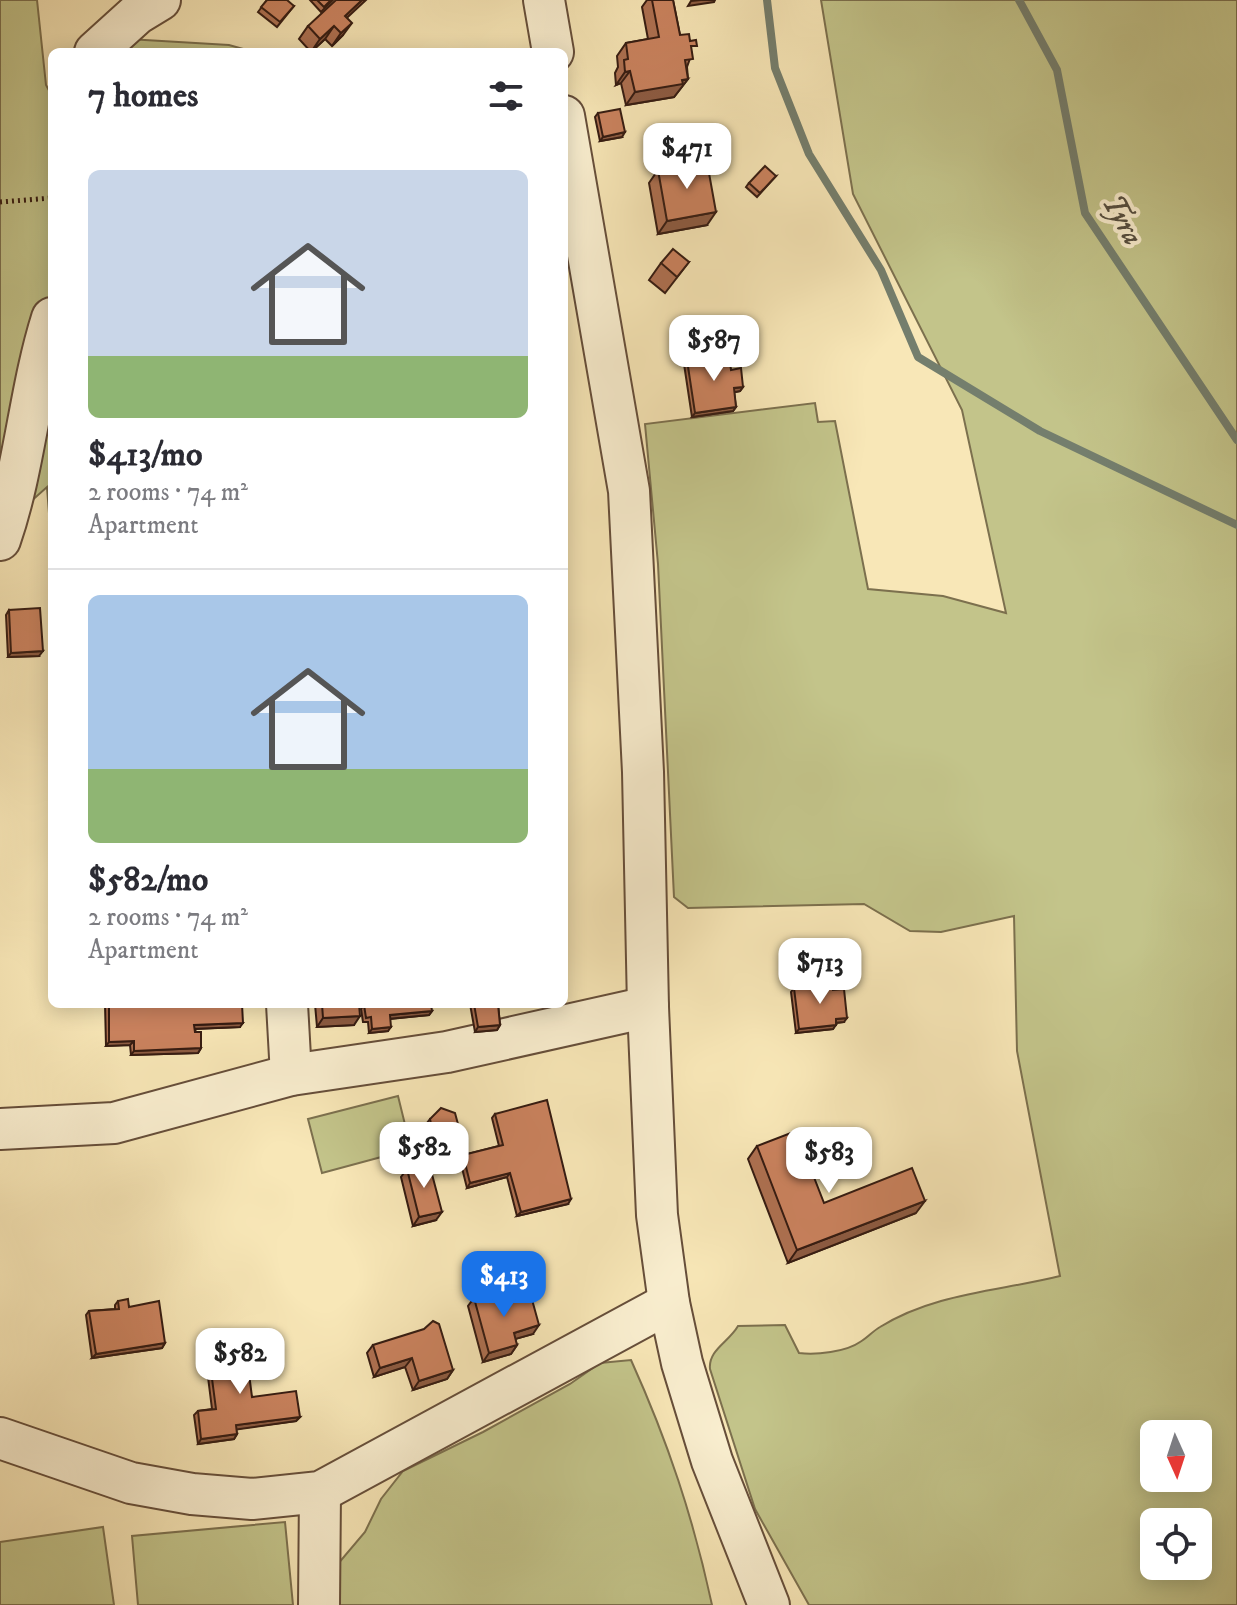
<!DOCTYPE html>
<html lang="en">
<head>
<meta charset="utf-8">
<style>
	body { margin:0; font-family:"IM FELL DW Pica",serif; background:#f7f7f7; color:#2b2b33; height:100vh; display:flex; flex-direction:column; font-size:30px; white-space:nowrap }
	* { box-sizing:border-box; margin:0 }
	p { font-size:26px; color:#7c7c81 }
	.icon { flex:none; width:44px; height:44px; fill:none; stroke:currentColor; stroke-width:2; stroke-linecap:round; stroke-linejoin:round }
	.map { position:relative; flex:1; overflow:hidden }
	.panel { position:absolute; left:48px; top:48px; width:520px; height:960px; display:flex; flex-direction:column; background:#fff; border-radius:12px; box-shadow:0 4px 20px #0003 }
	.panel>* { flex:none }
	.needle { width:52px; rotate:177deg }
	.fabs { position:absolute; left:1140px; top:1420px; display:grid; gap:16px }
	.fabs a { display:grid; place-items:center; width:72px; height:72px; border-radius:12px; background:#fff; box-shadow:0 4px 20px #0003; font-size:40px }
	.price { position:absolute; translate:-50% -68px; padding:0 18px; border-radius:16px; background:#fff; color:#222; font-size:26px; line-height:52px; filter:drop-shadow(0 2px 4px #0008) }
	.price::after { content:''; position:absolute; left:50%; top:48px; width:24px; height:18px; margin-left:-12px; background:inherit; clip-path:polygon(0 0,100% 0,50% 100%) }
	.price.on { background:#1a73e8; color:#fff }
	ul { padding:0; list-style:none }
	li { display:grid; align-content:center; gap:16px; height:424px; padding:0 40px }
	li+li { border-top:2px solid #e1e1e2 }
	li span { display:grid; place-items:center; height:248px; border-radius:12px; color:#555 }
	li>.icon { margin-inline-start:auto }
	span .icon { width:144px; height:144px; fill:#fffc; stroke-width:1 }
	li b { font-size:34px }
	h2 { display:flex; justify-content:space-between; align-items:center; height:96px; padding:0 40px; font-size:34px }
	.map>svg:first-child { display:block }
	.green { fill:#c3c48a; stroke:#7c704e; stroke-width:2; fill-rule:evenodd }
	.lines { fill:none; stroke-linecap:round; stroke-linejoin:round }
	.stream { stroke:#747e6d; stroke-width:8 }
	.minor-casing { stroke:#664e3a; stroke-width:44 }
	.path { stroke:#351b11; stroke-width:5; stroke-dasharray:2 4; stroke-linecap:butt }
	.minor { stroke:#faefd0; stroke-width:40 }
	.wall { fill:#ae7051; stroke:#351b11; stroke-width:2 }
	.shaded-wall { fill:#8d5b42; stroke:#351b11; stroke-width:2 }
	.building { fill:#ca825e; stroke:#351b11; stroke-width:2 }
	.labels { text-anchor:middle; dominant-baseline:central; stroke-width:8; stroke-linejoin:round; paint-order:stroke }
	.water-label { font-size:30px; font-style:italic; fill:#544d3f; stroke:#faefd0 }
</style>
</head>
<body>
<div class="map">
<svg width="1237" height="1605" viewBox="0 0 1237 1605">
	<rect width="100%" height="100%" fill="#f8e7b7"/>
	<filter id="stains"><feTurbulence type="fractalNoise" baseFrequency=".0025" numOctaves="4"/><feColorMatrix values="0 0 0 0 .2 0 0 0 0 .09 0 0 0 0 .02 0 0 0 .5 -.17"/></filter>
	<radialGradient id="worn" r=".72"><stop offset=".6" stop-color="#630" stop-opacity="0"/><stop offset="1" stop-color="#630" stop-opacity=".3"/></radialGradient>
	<g class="green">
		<path d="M0 0H37L46 85 52 96V553L47 487 0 529Z"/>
		<path d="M821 0H1237V1605H809L755 1509 710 1369C708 1350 729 1342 738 1326L785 1325 799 1353C816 1355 846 1352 860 1342 867 1338 873 1331 880 1327 934 1293 1000 1291 1060 1276L1017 1051 1014 916 941 932 910 931 864 904 688 908 674 897 658 564 645 424 815 403 818 422 835 421 868 589 943 596 1006 613 962 410 853 194ZM1154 1434H1198V1478H1154ZM1154 1522H1198V1566H1154Z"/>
		<path d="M128 39 229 45 254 52H114Z"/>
		<path d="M398 1096 411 1149 322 1173 308 1119Z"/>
		<path d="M631 1360C668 1442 693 1517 712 1605H324L337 1565 365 1532 381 1499 403 1471 483 1432 570 1384 600 1363Z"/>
		<path d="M285 1522 293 1605H138L132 1536Z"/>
		<path d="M103 1527 114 1605H0V1542Z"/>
	</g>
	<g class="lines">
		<g class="stream">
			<path d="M767 0 775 68 809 154 881 270 918 357 1040 431 1237 525"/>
			<path d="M1019 0 1057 70 1085 213 1237 440"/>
		</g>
		<g class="minor-casing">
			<g id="minor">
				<path d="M544 0 553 52"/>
				<path d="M95 52 137 14 160 0"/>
				<path d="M564 116 629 491 643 772 648 1007 657 1215 669 1303 682 1363 712 1461 769 1605"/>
				<path d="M0 540C25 468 29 391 52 318"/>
				<path d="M287 1004 291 1075"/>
				<path d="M0 1129 114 1123 291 1075 447 1052 648 1007"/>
				<path d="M0 1438 131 1483 192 1494 252 1499 320 1492 669 1303"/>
				<path d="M319 1605 320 1492"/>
			</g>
		</g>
		<path class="path" d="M0 202 52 198"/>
		<use href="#minor" class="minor"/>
	</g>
	<g class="wall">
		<path d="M267 0 294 6 277 27 258 12Z"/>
		<path d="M310 0H333L321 12Z"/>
		<path d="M647 0H673L680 35 692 53 687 67 688 79 674 97 626 105 621 83 616 85 615 73 618 67 617 56 626 43 648 39 642 7Z"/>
		<path d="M347 18 343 35 332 46 325 39 311 52 299 39 308 26Z"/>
		<path d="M598 113 622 137 600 141 595 117Z"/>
		<path d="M658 170 707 225 658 234 649 183Z"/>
		<path d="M776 176 757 197 746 187 749 183Z"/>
		<path d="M689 262 665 293 649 280 661 263Z"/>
		<path d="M687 360 731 370 743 387 740 391 734 392 736 407 733 411 692 417 684 364Z"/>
		<path d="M9 610 39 656 8 657 6 615Z"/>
		<path d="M794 988 833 990 844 1022 836 1023 833 1029 796 1033 791 992Z"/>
		<path d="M105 1004H242L240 1027 195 1029 201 1048 198 1053 131 1055 130 1045 106 1046Z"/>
		<path d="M315 1004H359L354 1025 317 1027Z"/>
		<path d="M470 1004H498L500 1025 497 1030 475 1032Z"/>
		<path d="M364 1005 432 1011 429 1015 390 1019 388 1031 369 1033 368 1022H363L361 1009Z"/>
		<path d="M495 1114 568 1204 517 1216 507 1177 467 1188 460 1160 463 1155 499 1146 492 1118Z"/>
		<path d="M430 1119 456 1133 445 1143 430 1138 427 1123Z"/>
		<path d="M757 1146 824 1203 916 1213 788 1263 748 1159Z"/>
		<path d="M407 1169 436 1220 413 1226 401 1177Z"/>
		<path d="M474 1298 505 1303 533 1334 515 1339 517 1345 511 1354 483 1362 468 1306Z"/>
		<path d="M118 1301 129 1307 165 1343 162 1348 92 1358 86 1315 89 1311 115 1309V1305Z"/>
		<path d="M373 1345 453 1370 447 1379 413 1390 405 1367 374 1377 367 1353Z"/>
		<path d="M208 1348 252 1397 300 1417 296 1421 236 1429 237 1434 234 1439 198 1444 194 1415 198 1411 212 1409 205 1353Z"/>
	</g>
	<g class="shaded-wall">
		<path d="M362 0H366L336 28 345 16Z"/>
		<path d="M701 0H715L714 2 688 6 691 1Z"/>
		<path d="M352 23 343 35 332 46 341 33Z"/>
		<path d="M334 26 325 39 311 52 320 39Z"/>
		<path d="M630 71 621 83 616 85 625 72Z"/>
		<path d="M688 79 674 97 626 105 635 92Z"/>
		<path d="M625 132 622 137 600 141 603 137Z"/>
		<path d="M716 212 707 225 658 234 667 221Z"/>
		<path d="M743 387 740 391 731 393 734 388Z"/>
		<path d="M736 407 733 411 692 417 695 413Z"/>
		<path d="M43 651 39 656 8 657 11 653Z"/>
		<path d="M432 1011 429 1015 387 1019 390 1015Z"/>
		<path d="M360 1016 354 1025 317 1027 323 1018Z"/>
		<path d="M847 1018 844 1022 833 1023 836 1019Z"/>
		<path d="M243 1023 240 1027 191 1029 194 1025Z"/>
		<path d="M500 1025 497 1030 475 1032 478 1027Z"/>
		<path d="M836 1025 833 1029 796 1033 799 1029Z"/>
		<path d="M391 1027 388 1031 369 1033 372 1029Z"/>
		<path d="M134 1041 130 1045 106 1046 109 1042Z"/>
		<path d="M201 1048 198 1053 131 1055 134 1051Z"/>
		<path d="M459 1128 445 1143 430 1138 433 1134Z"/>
		<path d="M510 1173 507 1177 467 1188 470 1183Z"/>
		<path d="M571 1199 568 1204 517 1216 521 1212Z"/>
		<path d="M925 1201 916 1213 788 1263 797 1250Z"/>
		<path d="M442 1212 436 1220 413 1226 419 1217Z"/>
		<path d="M539 1325 533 1334 508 1341 514 1333Z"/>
		<path d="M165 1343 162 1348 92 1358 96 1354Z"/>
		<path d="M517 1345 511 1354 483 1362 489 1353Z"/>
		<path d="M412 1358 405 1367 374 1377 380 1368Z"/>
		<path d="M453 1370 447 1379 413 1390 419 1381Z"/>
		<path d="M300 1417 296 1421 233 1430 236 1425Z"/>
		<path d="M237 1434 234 1439 198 1444 201 1439Z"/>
	</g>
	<g class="building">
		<path d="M267 0H287L294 6 280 22 261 7Z"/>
		<path d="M317 0H331L324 7Z"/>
		<path d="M336 0H362L345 16 352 23 341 33 334 26 320 39 308 26Z"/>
		<path d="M652 0H673L680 35 689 34 690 41 696 40 697 46H691L693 59 685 60 688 79 682 80 683 84 635 92 630 71 625 72 624 60 628 59 626 43 659 37Z"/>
		<path d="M620 109 625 132 603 137 598 113Z"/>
		<path d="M707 162 716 212 667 221 658 170Z"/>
		<path d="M765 166 776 176 760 193 749 183Z"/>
		<path d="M673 249 689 262 677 277 661 263Z"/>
		<path d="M729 354 731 370 741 368 743 387 734 388 736 407 695 413 687 360Z"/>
		<path d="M40 608 43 651 11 653 9 610Z"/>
		<path d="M832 982 833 990 844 989 847 1018 836 1019V1025L799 1029 794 988Z"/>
		<path d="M109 1004H242L243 1023 194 1025 195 1032H201V1048L134 1051V1041L109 1042Z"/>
		<path d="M322 1004H359L360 1016 323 1018Z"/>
		<path d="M369 1004H431L432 1011 390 1015 391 1027 372 1029 371 1017 366 1018 364 1005Z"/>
		<path d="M474 1004H498L500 1025 478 1027Z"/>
		<path d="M547 1100 571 1199 521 1212 510 1173 470 1183 463 1155 503 1145 495 1114Z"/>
		<path d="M441 1108 455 1113 459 1128 448 1139 433 1134 430 1119Z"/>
		<path d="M796 1131 824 1203 912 1168 925 1201 797 1250 757 1146Z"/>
		<path d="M429 1163 442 1212 419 1217 407 1169Z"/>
		<path d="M502 1290 505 1303 531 1296 539 1325 514 1333 517 1345 489 1353 474 1298Z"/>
		<path d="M128 1299 129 1307 159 1301 165 1343 96 1354 89 1311 119 1309 118 1301Z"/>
		<path d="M433 1321 439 1324 453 1370 419 1381 412 1358 380 1368 373 1345 424 1329Z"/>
		<path d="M245 1343 252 1397 296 1391 300 1417 236 1425 237 1434 201 1439 198 1411 216 1409 208 1348Z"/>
	</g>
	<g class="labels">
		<g class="water-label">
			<text transform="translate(1122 220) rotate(61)">Tyra</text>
		</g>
	</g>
	<rect width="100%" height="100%" filter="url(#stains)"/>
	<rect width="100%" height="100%" fill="url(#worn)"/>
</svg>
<div class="fabs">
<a><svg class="needle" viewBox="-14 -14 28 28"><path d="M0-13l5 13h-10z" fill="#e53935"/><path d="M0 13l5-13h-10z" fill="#7c7c81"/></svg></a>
<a><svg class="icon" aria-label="locate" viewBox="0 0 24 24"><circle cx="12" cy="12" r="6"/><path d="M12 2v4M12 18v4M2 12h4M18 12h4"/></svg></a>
</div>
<b class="price" style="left:687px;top:191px">$471</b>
<b class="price" style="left:714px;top:383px">$587</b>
<b class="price" style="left:820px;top:1006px">$713</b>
<b class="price" style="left:424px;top:1190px">$582</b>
<b class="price" style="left:829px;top:1195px">$583</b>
<b class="price on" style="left:504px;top:1319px">$413</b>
<b class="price" style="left:240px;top:1396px">$582</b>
<section class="panel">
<h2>7 homes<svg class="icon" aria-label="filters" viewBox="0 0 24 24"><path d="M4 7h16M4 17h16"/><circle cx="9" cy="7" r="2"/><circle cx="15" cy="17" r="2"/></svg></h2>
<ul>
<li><span style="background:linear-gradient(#c9d6e8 75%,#8fb573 0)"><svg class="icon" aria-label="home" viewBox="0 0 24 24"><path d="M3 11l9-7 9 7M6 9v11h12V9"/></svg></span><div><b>$413/mo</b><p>2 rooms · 74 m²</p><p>Apartment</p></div></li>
<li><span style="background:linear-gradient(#a9c7e8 70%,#8fb573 0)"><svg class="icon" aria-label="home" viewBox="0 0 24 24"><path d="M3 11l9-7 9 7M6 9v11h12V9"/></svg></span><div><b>$582/mo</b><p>2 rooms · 74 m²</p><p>Apartment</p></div></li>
</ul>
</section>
</div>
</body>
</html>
